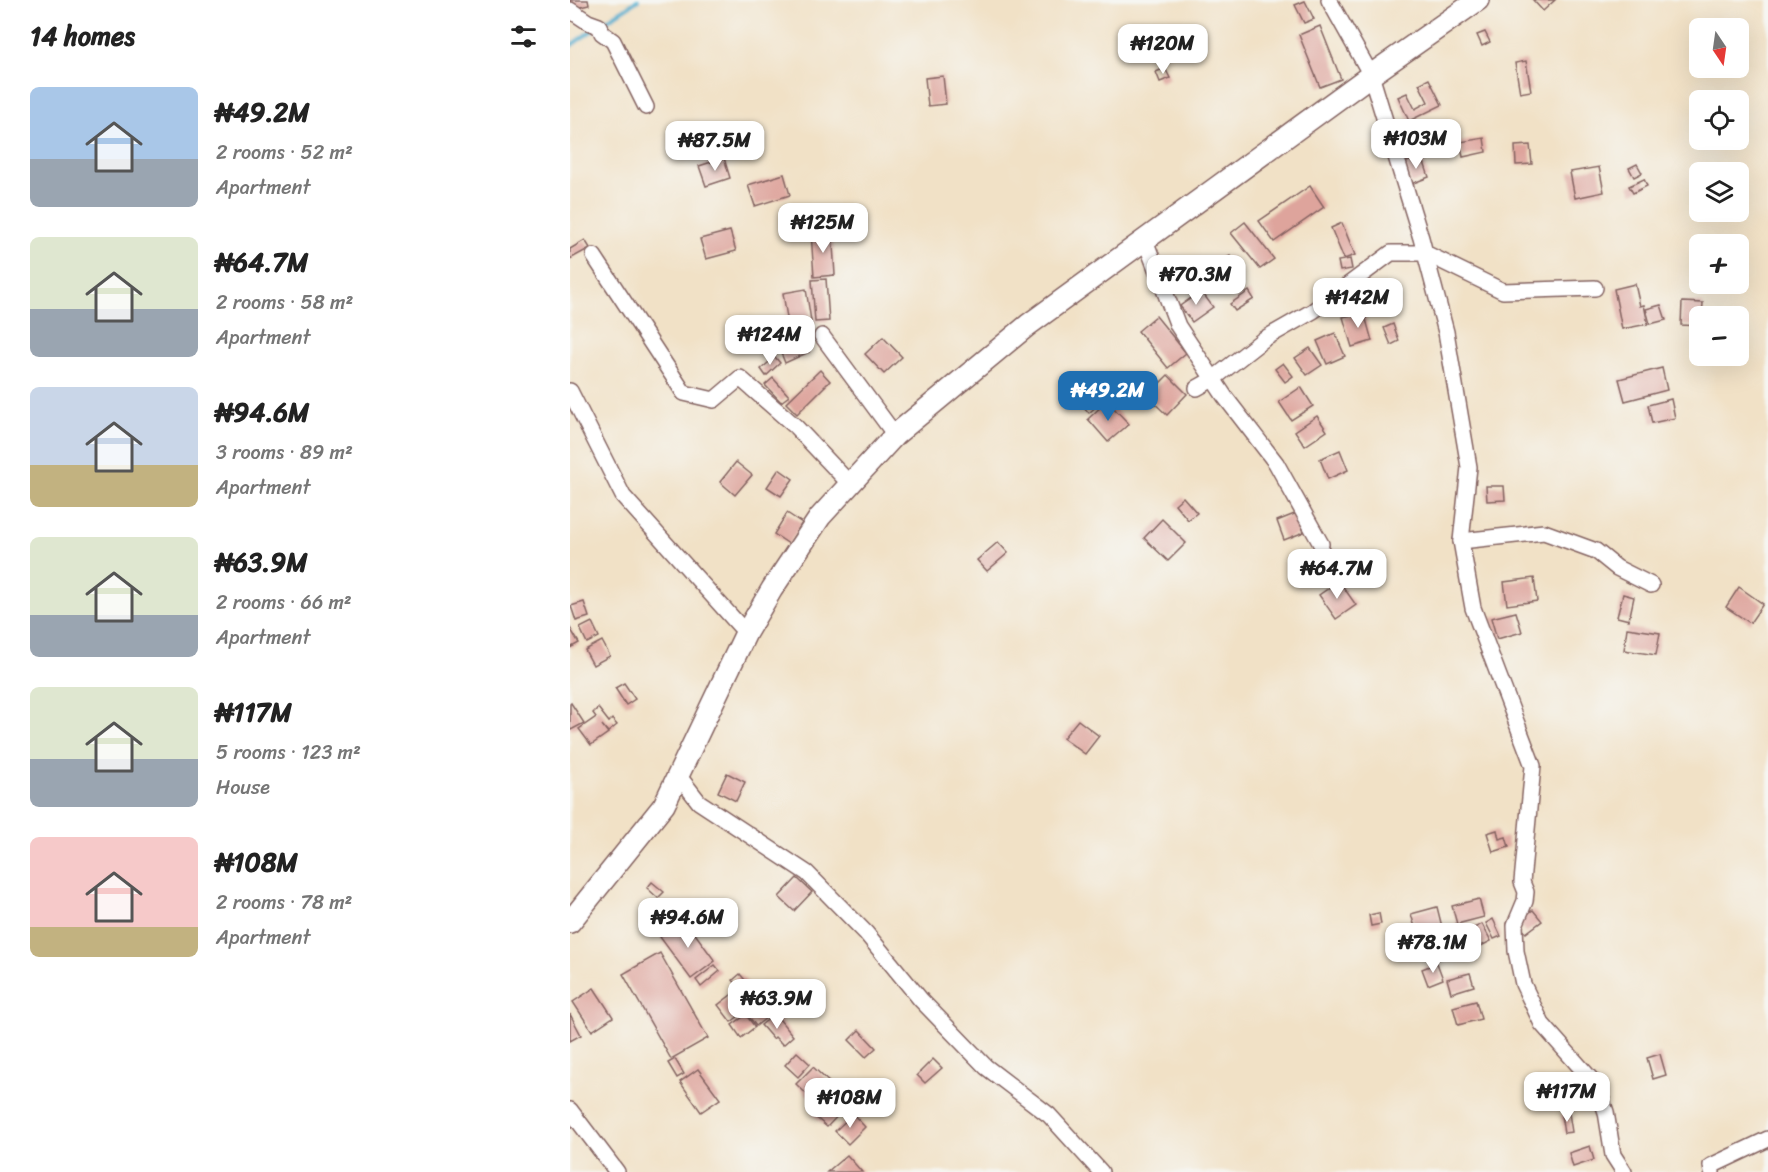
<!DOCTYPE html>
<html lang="en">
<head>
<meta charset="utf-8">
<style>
	body { margin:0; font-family:Sriracha,sans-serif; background:#f6f6f6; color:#222; height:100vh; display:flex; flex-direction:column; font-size:22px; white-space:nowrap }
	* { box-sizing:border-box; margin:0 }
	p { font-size:20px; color:#767676 }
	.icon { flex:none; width:33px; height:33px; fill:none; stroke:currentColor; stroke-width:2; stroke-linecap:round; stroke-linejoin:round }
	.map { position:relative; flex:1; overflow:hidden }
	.sheet { display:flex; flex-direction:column; background:#fff; width:570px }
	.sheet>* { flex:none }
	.needle { width:39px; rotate:167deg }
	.tools { position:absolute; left:1119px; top:18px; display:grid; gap:12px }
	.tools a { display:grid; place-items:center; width:60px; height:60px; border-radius:9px; background:#fff; box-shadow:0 6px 24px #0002; font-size:30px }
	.price { position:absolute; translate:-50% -51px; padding:0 14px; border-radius:12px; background:#fff; color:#222; font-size:20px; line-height:39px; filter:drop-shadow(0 2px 3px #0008) }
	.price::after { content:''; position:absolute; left:50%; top:36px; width:18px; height:14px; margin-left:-9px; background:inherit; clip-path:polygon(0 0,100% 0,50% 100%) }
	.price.selected { background:#1f6fb2; color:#fff }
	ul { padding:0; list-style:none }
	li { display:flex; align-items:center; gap:18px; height:150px; padding:0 30px }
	li span { display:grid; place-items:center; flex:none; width:168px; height:120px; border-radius:9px; color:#555 }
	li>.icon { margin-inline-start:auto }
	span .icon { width:72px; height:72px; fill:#fffc; stroke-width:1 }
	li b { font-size:26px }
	h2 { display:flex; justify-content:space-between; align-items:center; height:72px; padding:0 30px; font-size:26px }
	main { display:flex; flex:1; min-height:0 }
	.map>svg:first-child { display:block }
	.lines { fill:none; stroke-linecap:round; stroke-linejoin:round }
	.stream { stroke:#50acce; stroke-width:4 }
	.building { fill:#dea49c }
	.minor-casing { stroke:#846361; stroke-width:18 }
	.secondary-casing { stroke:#846361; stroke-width:24 }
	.minor { stroke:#fff; stroke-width:15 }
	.secondary { stroke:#fff; stroke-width:21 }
</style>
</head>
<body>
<main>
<section class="sheet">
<h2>14 homes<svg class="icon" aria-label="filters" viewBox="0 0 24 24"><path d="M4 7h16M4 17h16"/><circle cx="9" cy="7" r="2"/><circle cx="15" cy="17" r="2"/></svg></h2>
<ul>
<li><span style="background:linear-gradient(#a9c7e8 60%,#9aa5b1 0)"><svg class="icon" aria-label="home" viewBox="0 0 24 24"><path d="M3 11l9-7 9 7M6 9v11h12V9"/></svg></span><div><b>₦49.2M</b><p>2 rooms · 52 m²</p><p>Apartment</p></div></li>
<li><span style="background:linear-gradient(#dfe7d0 60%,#9aa5b1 0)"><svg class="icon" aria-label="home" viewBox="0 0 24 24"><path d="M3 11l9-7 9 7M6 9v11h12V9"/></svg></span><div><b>₦64.7M</b><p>2 rooms · 58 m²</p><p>Apartment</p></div></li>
<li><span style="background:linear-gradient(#c9d6e8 65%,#c2b280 0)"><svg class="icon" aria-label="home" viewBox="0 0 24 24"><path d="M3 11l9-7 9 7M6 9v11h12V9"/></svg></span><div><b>₦94.6M</b><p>3 rooms · 89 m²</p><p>Apartment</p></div></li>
<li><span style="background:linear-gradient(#dfe7d0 65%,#9aa5b1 0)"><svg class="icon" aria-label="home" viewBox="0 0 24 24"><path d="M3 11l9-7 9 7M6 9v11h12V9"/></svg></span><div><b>₦63.9M</b><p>2 rooms · 66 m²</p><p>Apartment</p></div></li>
<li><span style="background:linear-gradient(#dfe7d0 60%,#9aa5b1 0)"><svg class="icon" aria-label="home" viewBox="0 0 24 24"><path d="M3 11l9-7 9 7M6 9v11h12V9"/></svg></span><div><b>₦117M</b><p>5 rooms · 123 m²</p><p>House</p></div></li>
<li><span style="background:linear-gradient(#f6c9c9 75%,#c2b280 0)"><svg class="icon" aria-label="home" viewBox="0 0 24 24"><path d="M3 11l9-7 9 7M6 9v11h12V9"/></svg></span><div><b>₦108M</b><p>2 rooms · 78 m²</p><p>Apartment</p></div></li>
</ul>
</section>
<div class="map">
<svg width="1198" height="1172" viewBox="0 0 1198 1172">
	<rect width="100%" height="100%" fill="#f6f6f2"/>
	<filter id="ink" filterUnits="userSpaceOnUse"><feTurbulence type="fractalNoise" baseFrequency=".0167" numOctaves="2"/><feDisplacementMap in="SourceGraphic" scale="12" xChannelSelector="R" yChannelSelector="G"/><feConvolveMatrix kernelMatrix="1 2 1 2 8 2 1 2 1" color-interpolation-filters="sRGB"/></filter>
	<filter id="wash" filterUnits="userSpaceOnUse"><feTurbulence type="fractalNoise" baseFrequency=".008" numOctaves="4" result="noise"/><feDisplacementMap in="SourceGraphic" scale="24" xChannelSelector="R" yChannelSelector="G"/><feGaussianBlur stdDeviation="1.35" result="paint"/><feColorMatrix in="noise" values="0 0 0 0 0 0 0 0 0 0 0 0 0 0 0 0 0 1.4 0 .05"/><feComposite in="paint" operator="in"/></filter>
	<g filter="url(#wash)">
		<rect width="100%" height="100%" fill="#f1e1c6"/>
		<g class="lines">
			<g class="stream">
				<path d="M33 23 68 0"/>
				<path d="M0 46 24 29"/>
			</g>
		</g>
		<g id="blocks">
			<g class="building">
				<path d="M0 0H18L19 5 1 9Z"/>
				<path d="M963 0H985L973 11Z"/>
				<path d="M735 1 744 19 734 23 725 5Z"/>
				<path d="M750 26 771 79 750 87 729 35Z"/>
				<path d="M915 32 920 42 912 46 907 35Z"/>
				<path d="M956 61 961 91 950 93 945 63Z"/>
				<path d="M595 68 600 78 590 82 586 72Z"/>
				<path d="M373 76 376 104 358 106 355 78Z"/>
				<path d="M859 79 872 105 839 121 828 97 837 93 845 109 858 102 849 84Z"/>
				<path d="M914 138 916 152 893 157 890 142Z"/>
				<path d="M960 145 962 164 946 165 945 146Z"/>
				<path d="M852 156 859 177 841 184 834 163Z"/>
				<path d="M154 158 160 178 136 186 129 166Z"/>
				<path d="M1067 164 1072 173 1064 177 1059 168Z"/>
				<path d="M1029 167 1034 192 1005 198 1000 172Z"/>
				<path d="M214 174 220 195 185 206 178 185Z"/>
				<path d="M1074 179 1077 186 1063 193 1059 186Z"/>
				<path d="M740 186 754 207 704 242 689 221Z"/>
				<path d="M675 222 704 259 690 269 661 233Z"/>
				<path d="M772 223 785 255 774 259 761 228Z"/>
				<path d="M262 230 265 275 244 277 241 232Z"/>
				<path d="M160 231 166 251 136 259 130 239Z"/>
				<path d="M15 240 20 248 0 259V249Z"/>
				<path d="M660 256 671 279 663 283 652 260Z"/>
				<path d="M780 259 782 269 770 271 768 261Z"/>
				<path d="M614 266 619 275 603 284 598 275Z"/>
				<path d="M256 279 259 321 245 322 242 280Z"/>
				<path d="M1065 284 1070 306 1074 305 1078 324 1052 329 1044 289Z"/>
				<path d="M236 289 242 327 219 330 213 293Z"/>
				<path d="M631 291 643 307 622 322 610 306Z"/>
				<path d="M679 291 684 299 665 311 660 304Z"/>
				<path d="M1112 302 1133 303 1132 316H1130V326L1111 325Z"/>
				<path d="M1091 305 1096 320 1080 324 1076 309Z"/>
				<path d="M794 312 802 341 782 347 773 317Z"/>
				<path d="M586 316 616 353 598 368 568 331Z"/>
				<path d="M823 324 829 341 821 345 814 328Z"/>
				<path d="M765 333 775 356 757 364 747 341Z"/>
				<path d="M313 337 332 357 314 374 295 354Z"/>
				<path d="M234 343 239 352 215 363 211 353Z"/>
				<path d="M740 348 752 365 737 375 725 358Z"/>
				<path d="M205 357 210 363 196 376 191 369Z"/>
				<path d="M713 363 723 376 715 382 705 369Z"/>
				<path d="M1092 368 1097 390 1055 401 1049 379Z"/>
				<path d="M250 370 260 381 227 414 216 403Z"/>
				<path d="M598 375 617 394 597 415 577 396Z"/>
				<path d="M203 378 219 396 211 402 195 385Z"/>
				<path d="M731 387 743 406 721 420 709 402Z"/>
				<path d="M530 389 537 397 519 413 512 405Z"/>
				<path d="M1101 399 1105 418 1082 423 1078 405Z"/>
				<path d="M537 401 559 424 538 442 518 419Z"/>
				<path d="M747 416 757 431 735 446 725 431Z"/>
				<path d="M770 450 778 470 758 479 750 459Z"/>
				<path d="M166 462 182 475 165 495 150 482Z"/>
				<path d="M209 469 223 479 211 496 197 487Z"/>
				<path d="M916 486H934L935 500 917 501Z"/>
				<path d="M613 497 627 513 618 520 605 504Z"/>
				<path d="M217 513 232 523 219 544 204 534Z"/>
				<path d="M727 513 734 532 714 540 707 521Z"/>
				<path d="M592 519 616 543 598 561 574 538Z"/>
				<path d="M428 542 438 553 417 571 407 560Z"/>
				<path d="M964 578 967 601 937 605 934 582Z"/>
				<path d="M769 581 786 605 766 619 749 595Z"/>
				<path d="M1169 587 1193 604 1180 623 1156 607Z"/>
				<path d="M1053 594 1064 597 1059 620 1047 617Z"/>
				<path d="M14 602 19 617 6 621 1 606Z"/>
				<path d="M946 612 952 632 927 639 921 618Z"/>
				<path d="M22 622 29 637 17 643 10 628Z"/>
				<path d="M0 628 9 643 0 648Z"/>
				<path d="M1057 628 1090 633 1086 655 1054 650Z"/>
				<path d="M32 641 40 656 23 665 15 650Z"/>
				<path d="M54 683 65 699 56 705 45 688Z"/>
				<path d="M1 703 14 723 1 730 0 728V704Z"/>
				<path d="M28 708 39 722 42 719 47 725 38 732 32 725 38 733 21 745 9 729 26 717 23 713Z"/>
				<path d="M508 720 529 736 515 754 493 738Z"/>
				<path d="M157 773 175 782 166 801 148 792Z"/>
				<path d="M927 830 929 839 936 837 939 847 923 852 917 833Z"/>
				<path d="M227 878 242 892 224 911 209 897Z"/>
				<path d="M82 882 94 892 88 898 77 888Z"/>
				<path d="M909 899 914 917 887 924 882 906Z"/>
				<path d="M867 907 872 927 847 934 841 914Z"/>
				<path d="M963 910 972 921 956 933 947 922Z"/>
				<path d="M809 913 811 924 801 926 799 915Z"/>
				<path d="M923 919 931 936 924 939 916 923Z"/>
				<path d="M115 920 145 961 121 979 90 937Z"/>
				<path d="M912 924 921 941 905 949 896 932Z"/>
				<path d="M880 944 883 955 868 959 865 947Z"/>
				<path d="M90 953 138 1038 101 1059 53 974Z"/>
				<path d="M867 963 873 979 858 985 852 969Z"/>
				<path d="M145 965 150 971 131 987 126 980Z"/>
				<path d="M900 973 904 986 881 993 877 979Z"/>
				<path d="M170 974 188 996 180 1002 163 980Z"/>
				<path d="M24 988 43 1017 22 1031 3 1002Z"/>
				<path d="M165 992 178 1009 161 1022 148 1005Z"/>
				<path d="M192 1001 202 1013 186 1026 176 1013Z"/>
				<path d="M906 1001 911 1019 888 1025 883 1007Z"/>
				<path d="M0 1014 11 1035 0 1041Z"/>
				<path d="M205 1014 223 1036 213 1045 205 1037 203 1039 191 1025Z"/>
				<path d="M176 1015 185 1027 171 1038 162 1025Z"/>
				<path d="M289 1030 306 1048 296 1057 279 1040Z"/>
				<path d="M227 1052 240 1064 228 1077 215 1065Z"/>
				<path d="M1090 1054 1096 1075 1083 1079 1077 1058Z"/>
				<path d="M105 1059 114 1074 107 1078 98 1063Z"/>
				<path d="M363 1059 372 1068 355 1083 347 1075Z"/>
				<path d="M243 1067 262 1085 245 1102 226 1084Z"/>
				<path d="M128 1069 150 1099 131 1112 110 1082Z"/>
				<path d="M261 1098 273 1110 257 1127 242 1114 253 1102 256 1104Z"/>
				<path d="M999 1113 1002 1132 994 1133 991 1115Z"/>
				<path d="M283 1114 295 1127 278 1144 265 1131Z"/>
				<path d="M1020 1146 1024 1160 1003 1167 999 1153Z"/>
				<path d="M277 1155 292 1172H257Z"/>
			</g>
		</g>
	</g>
	<g filter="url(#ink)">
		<use href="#blocks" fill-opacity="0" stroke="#846361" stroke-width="1.5"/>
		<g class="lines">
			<g class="minor-casing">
				<g id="minor">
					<path d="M759 0 801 75 851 238 876 332 899 467 891 541 903 608 963 766 952 882 956 892 955 901 945 925 946 951 953 984 972 1024 1027 1086 1036 1112 1043 1155 1054 1172"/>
					<path d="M0 10 18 22 29 26 32 33 43 41 76 107"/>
					<path d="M575 240 608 326 655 397 706 463 751 544"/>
					<path d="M24 256 114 393 144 400 170 378 225 426 280 484"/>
					<path d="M252 336 325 435"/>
					<path d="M627 388 643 379 694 339 743 311 821 253H855L933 291 1025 288"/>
					<path d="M0 391 53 496 176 633"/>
					<path d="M891 541 974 532 1026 551 1047 568 1081 585"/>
					<path d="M108 775 129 802 237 873 296 933 351 1000 416 1067 479 1115 531 1172"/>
					<path d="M0 1110 47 1172"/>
					<path d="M1142 1172 1141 1166 1198 1139"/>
				</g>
			</g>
			<g class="secondary-casing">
				<path id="secondary" d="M0 922 94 805 176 633 202 589 250 517 325 435 458 325 801 75 908 0"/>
			</g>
			<use href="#minor" class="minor"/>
			<use href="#secondary" class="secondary"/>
		</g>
	</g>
</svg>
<div class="tools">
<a><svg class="needle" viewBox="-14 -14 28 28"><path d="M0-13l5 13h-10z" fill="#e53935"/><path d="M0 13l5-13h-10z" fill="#767676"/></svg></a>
<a><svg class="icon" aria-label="locate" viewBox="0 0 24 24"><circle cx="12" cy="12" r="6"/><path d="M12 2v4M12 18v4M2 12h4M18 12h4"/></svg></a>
<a><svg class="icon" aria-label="layers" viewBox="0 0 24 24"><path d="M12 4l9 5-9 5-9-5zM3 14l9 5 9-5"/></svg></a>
<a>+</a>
<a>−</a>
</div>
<b class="price" style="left:593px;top:75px">₦120M</b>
<b class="price" style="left:846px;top:170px">₦103M</b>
<b class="price" style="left:145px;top:172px">₦87.5M</b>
<b class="price" style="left:253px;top:254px">₦125M</b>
<b class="price" style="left:626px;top:306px">₦70.3M</b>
<b class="price" style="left:788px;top:329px">₦142M</b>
<b class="price" style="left:200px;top:366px">₦124M</b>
<b class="price selected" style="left:538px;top:422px">₦49.2M</b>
<b class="price" style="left:767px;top:600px">₦64.7M</b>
<b class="price" style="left:118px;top:949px">₦94.6M</b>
<b class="price" style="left:863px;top:974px">₦78.1M</b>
<b class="price" style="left:207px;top:1030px">₦63.9M</b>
<b class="price" style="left:997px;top:1123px">₦117M</b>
<b class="price" style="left:280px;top:1129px">₦108M</b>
</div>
</main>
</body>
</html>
